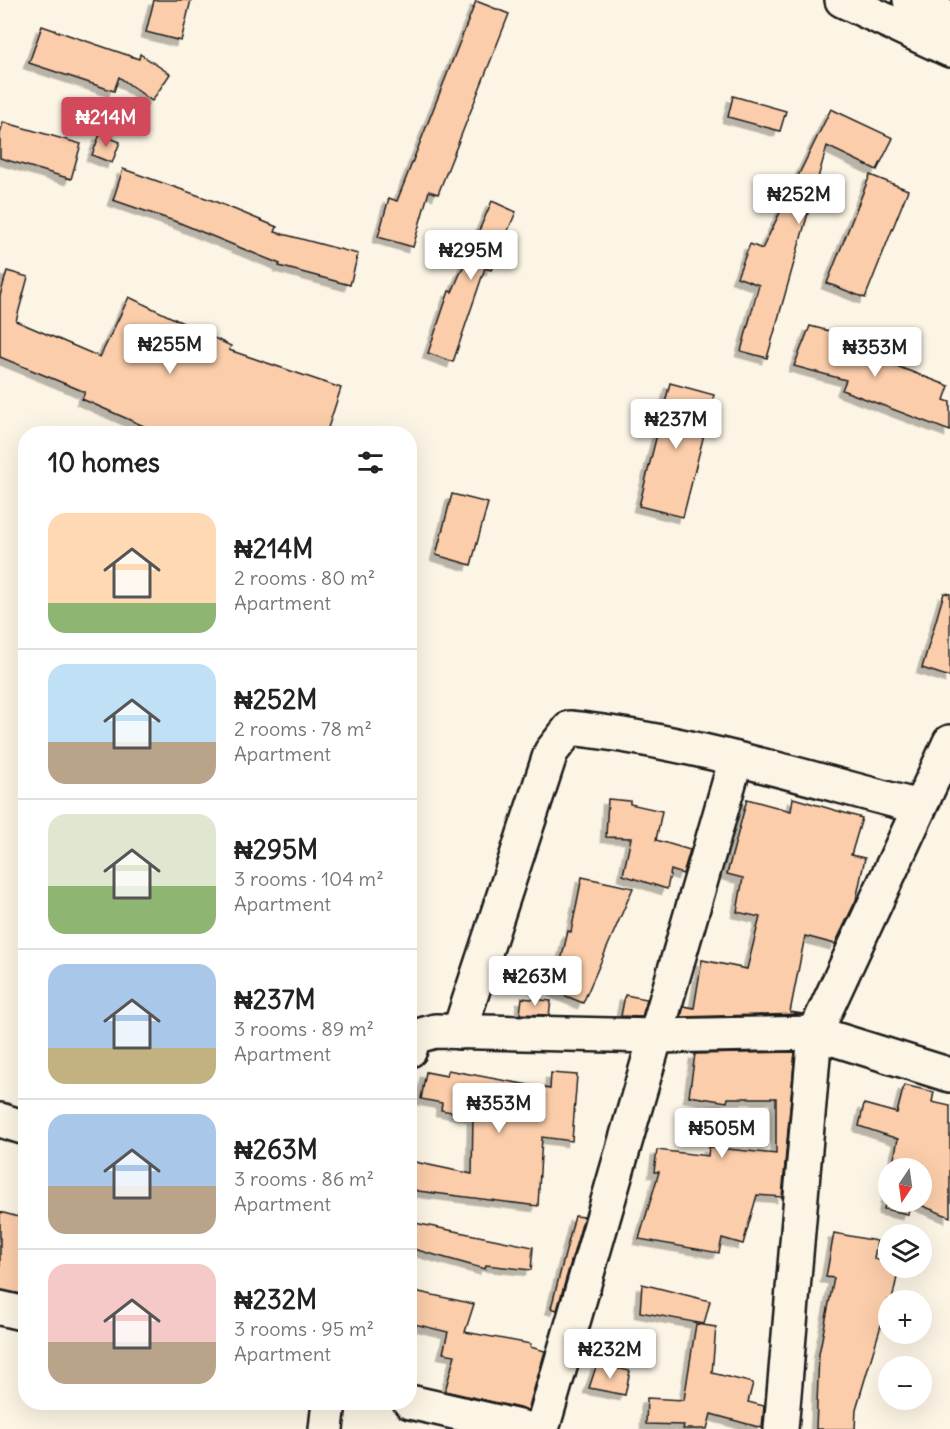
<!DOCTYPE html>
<html lang="en">
<head>
<meta charset="utf-8">
<style>
	body { margin:0; font-family:Delius,sans-serif; background:#f2f2f2; color:#222; height:100vh; display:flex; flex-direction:column; font-size:22px; white-space:nowrap }
	* { box-sizing:border-box; margin:0 }
	p { font-size:20px; color:#767676 }
	.icon { flex:none; width:33px; height:33px; fill:none; stroke:currentColor; stroke-width:2; stroke-linecap:round; stroke-linejoin:round }
	.map { position:relative; flex:1; overflow:hidden }
	.panel { position:absolute; left:18px; top:426px; width:399px; height:984px; display:flex; flex-direction:column; background:#fff; border-radius:24px; box-shadow:0 6px 24px #0002 }
	.panel>* { flex:none }
	.needle { width:39px; rotate:193deg }
	.tools { position:absolute; left:878px; top:1158px; display:grid; gap:12px }
	.tools a { display:grid; place-items:center; width:54px; height:54px; border-radius:50%; background:#fff; box-shadow:0 6px 24px #0002; font-size:30px }
	.price { position:absolute; translate:-50% -51px; padding:0 14px; border-radius:6px; background:#fff; color:#222; font-size:20px; line-height:39px; filter:drop-shadow(0 2px 3px #0008) }
	.price::after { content:''; position:absolute; left:50%; top:36px; width:18px; height:14px; margin-left:-9px; background:inherit; clip-path:polygon(0 0,100% 0,50% 100%) }
	.price.selected { background:#d1495b; color:#fff }
	ul { padding:0; list-style:none }
	li { display:flex; align-items:center; gap:18px; height:150px; padding:0 30px }
	li+li { border-top:2px solid #e0e0e0 }
	li span { display:grid; place-items:center; flex:none; width:168px; height:120px; border-radius:18px; color:#555 }
	li>.icon { margin-inline-start:auto }
	span .icon { width:72px; height:72px; fill:#fffc; stroke-width:1 }
	li b { font-size:26px }
	h2 { display:flex; justify-content:space-between; align-items:center; height:72px; padding:0 30px; font-size:26px }
	.map>svg:first-child { display:block }
	.building { fill:#fbcdaa; stroke:#1c1c1c; stroke-width:1.5; filter:url(#shadow) }
	.lines { fill:none; stroke-linecap:round; stroke-linejoin:round }
	.minor-casing { stroke:#1c1c1c; stroke-width:38 }
	.tertiary-casing { stroke:#1c1c1c; stroke-width:38 }
	.primary-casing { stroke:#1c1c1c; stroke-width:38 }
	.minor { stroke:#fcf5e5; stroke-width:33 }
	.tertiary { stroke:#fcf5e5; stroke-width:33 }
	.primary { stroke:#fcf5e5; stroke-width:33 }
</style>
</head>
<body>
<div class="map">
<svg width="950" height="1429" viewBox="0 0 950 1429">
	<defs>
		<filter id="shadow"><feDropShadow dx="-5.5" dy="5.5" stdDeviation="0" flood-color="#0004"/></filter>
	</defs>
	<rect width="100%" height="100%" fill="#fcf5e5"/>
	<filter id="ink" filterUnits="userSpaceOnUse"><feTurbulence type="fractalNoise" baseFrequency=".0167" numOctaves="2"/><feDisplacementMap in="SourceGraphic" scale="12" xChannelSelector="R" yChannelSelector="G"/><feConvolveMatrix kernelMatrix="1 2 1 2 8 2 1 2 1" color-interpolation-filters="sRGB"/></filter>
	<g filter="url(#ink)">
		<g class="building">
			<path d="M154 0H191L181 41 146 32Z"/>
			<path d="M476 1 509 14 438 194 429 191 413 247 378 237 389 198 397 201Z"/>
			<path d="M42 26 139 59 140 54 170 74 152 101 119 77 114 91 29 63Z"/>
			<path d="M733 96 786 111 780 131 728 117Z"/>
			<path d="M831 109 893 138 877 170 827 146 767 358 741 351 759 285 737 277 750 244 762 249Z"/>
			<path d="M3 122 81 144 71 179 0 158V134Z"/>
			<path d="M100 134 120 142 112 163 92 155Z"/>
			<path d="M123 169 214 201 277 227 275 232 358 254 350 285 279 266 280 264 180 223 113 200Z"/>
			<path d="M870 175 908 190 865 298 827 283Z"/>
			<path d="M492 201 516 212 491 270 485 268 453 362 428 353 449 291 452 292Z"/>
			<path d="M7 271 28 277 16 321 100 357 129 297 231 346 229 350 341 388 326 434H162L82 399 85 392 0 357V296Z"/>
			<path d="M810 326 849 336 846 347 949 386 944 400 950 402V431L842 390 846 380 794 366Z"/>
			<path d="M670 383 714 395 683 517 639 506Z"/>
			<path d="M452 494 488 503 471 565 436 555Z"/>
			<path d="M944 593 950 594V677L922 668Z"/>
			<path d="M793 798 862 818 851 855 865 858 856 900 835 944 805 936 790 1012 803 1014 681 1017 684 1006 694 1008 702 960 747 969 760 917 737 912 743 878 727 874 747 799 791 811Z"/>
			<path d="M608 799 630 801V804L662 811 656 840 690 850 683 874 671 870 667 889 623 875 631 838 606 837Z"/>
			<path d="M582 877 633 888 583 1003 554 991 568 931 571 932Z"/>
			<path d="M625 995 647 999 642 1017 621 1016Z"/>
			<path d="M522 998 551 1001 549 1015 520 1014Z"/>
			<path d="M795 1052 782 1197 757 1195 743 1244 722 1238 719 1253 639 1239 659 1172H654L657 1150 708 1156 709 1147 776 1154V1098H728L727 1102 689 1096 695 1054Z"/>
			<path d="M448 1070 550 1089 551 1073 577 1075 572 1141 542 1137 538 1206 418 1191 410 1188V1161L472 1174 473 1116 441 1110 442 1103 421 1099 426 1072 447 1076Z"/>
			<path d="M904 1085 934 1092 932 1102 950 1106V1217L913 1202H921V1168H892L898 1139 859 1126 864 1104 897 1113Z"/>
			<path d="M888 1187V1202H911L908 1214 884 1209Z"/>
			<path d="M0 1212 26 1219V1295L0 1290Z"/>
			<path d="M575 1216 584 1217 557 1310 551 1308Z"/>
			<path d="M410 1222 533 1247 531 1270 486 1265 485 1269 410 1248Z"/>
			<path d="M834 1233 877 1241 874 1259 888 1262V1268H899L892 1300H888V1323L882 1322 856 1409 855 1429H816L819 1354 834 1278 826 1277Z"/>
			<path d="M642 1284 710 1301 704 1324 640 1312Z"/>
			<path d="M410 1290 474 1304 465 1332 531 1344 530 1347 545 1351 528 1410 445 1391 455 1355 443 1353 448 1332 410 1323Z"/>
			<path d="M696 1324 716 1327 712 1373 753 1383 748 1402 764 1406 762 1428 711 1414 707 1429H683L684 1425 646 1424 647 1398 684 1400Z"/>
			<path d="M597 1364 630 1371 625 1395 589 1388Z"/>
		</g>
		<g class="lines">
			<g class="minor-casing">
				<g id="minor">
					<path d="M459 1032 551 752 570 728C686 740 806 778 919 807"/>
					<path d="M410 1050 414 1037 435 1031 656 1036 815 1033 950 1075"/>
					<path d="M0 1120 26 1128"/>
					<path d="M326 1429 329 1402"/>
					<path d="M542 1429 736 759"/>
					<path d="M781 1429 815 1033 950 742"/>
				</g>
			</g>
			<g class="tertiary-casing">
				<g id="tertiary">
					<path d="M0 1308 26 1314"/>
					<path d="M410 1402 528 1429"/>
				</g>
			</g>
			<g class="primary-casing">
				<g id="primary">
					<path d="M842 0 950 50"/>
					<path d="M910 0 950 18"/>
				</g>
			</g>
			<use href="#minor" class="minor"/>
			<use href="#tertiary" class="tertiary"/>
			<use href="#primary" class="primary"/>
		</g>
	</g>
</svg>
<div class="tools">
<a><svg class="needle" viewBox="-14 -14 28 28"><path d="M0-13l5 13h-10z" fill="#e53935"/><path d="M0 13l5-13h-10z" fill="#767676"/></svg></a>
<a><svg class="icon" aria-label="layers" viewBox="0 0 24 24"><path d="M12 4l9 5-9 5-9-5zM3 14l9 5 9-5"/></svg></a>
<a>+</a>
<a>−</a>
</div>
<b class="price selected" style="left:106px;top:148px">₦214M</b>
<b class="price" style="left:799px;top:225px">₦252M</b>
<b class="price" style="left:471px;top:281px">₦295M</b>
<b class="price" style="left:170px;top:375px">₦255M</b>
<b class="price" style="left:875px;top:378px">₦353M</b>
<b class="price" style="left:676px;top:450px">₦237M</b>
<b class="price" style="left:535px;top:1007px">₦263M</b>
<b class="price" style="left:499px;top:1134px">₦353M</b>
<b class="price" style="left:722px;top:1159px">₦505M</b>
<b class="price" style="left:610px;top:1380px">₦232M</b>
<section class="panel">
<h2>10 homes<svg class="icon" aria-label="filters" viewBox="0 0 24 24"><path d="M4 7h16M4 17h16"/><circle cx="9" cy="7" r="2"/><circle cx="15" cy="17" r="2"/></svg></h2>
<ul>
<li><span style="background:linear-gradient(#ffd9b3 75%,#8fb573 0)"><svg class="icon" aria-label="home" viewBox="0 0 24 24"><path d="M3 11l9-7 9 7M6 9v11h12V9"/></svg></span><div><b>₦214M</b><p>2 rooms · 80 m²</p><p>Apartment</p></div></li>
<li><span style="background:linear-gradient(#bfe0f5 65%,#b9a48a 0)"><svg class="icon" aria-label="home" viewBox="0 0 24 24"><path d="M3 11l9-7 9 7M6 9v11h12V9"/></svg></span><div><b>₦252M</b><p>2 rooms · 78 m²</p><p>Apartment</p></div></li>
<li><span style="background:linear-gradient(#dfe7d0 60%,#8fb573 0)"><svg class="icon" aria-label="home" viewBox="0 0 24 24"><path d="M3 11l9-7 9 7M6 9v11h12V9"/></svg></span><div><b>₦295M</b><p>3 rooms · 104 m²</p><p>Apartment</p></div></li>
<li><span style="background:linear-gradient(#a9c7e8 70%,#c2b280 0)"><svg class="icon" aria-label="home" viewBox="0 0 24 24"><path d="M3 11l9-7 9 7M6 9v11h12V9"/></svg></span><div><b>₦237M</b><p>3 rooms · 89 m²</p><p>Apartment</p></div></li>
<li><span style="background:linear-gradient(#a9c7e8 60%,#b9a48a 0)"><svg class="icon" aria-label="home" viewBox="0 0 24 24"><path d="M3 11l9-7 9 7M6 9v11h12V9"/></svg></span><div><b>₦263M</b><p>3 rooms · 86 m²</p><p>Apartment</p></div></li>
<li><span style="background:linear-gradient(#f6c9c9 65%,#b9a48a 0)"><svg class="icon" aria-label="home" viewBox="0 0 24 24"><path d="M3 11l9-7 9 7M6 9v11h12V9"/></svg></span><div><b>₦232M</b><p>3 rooms · 95 m²</p><p>Apartment</p></div></li>
</ul>
</section>
</div>
</body>
</html>
